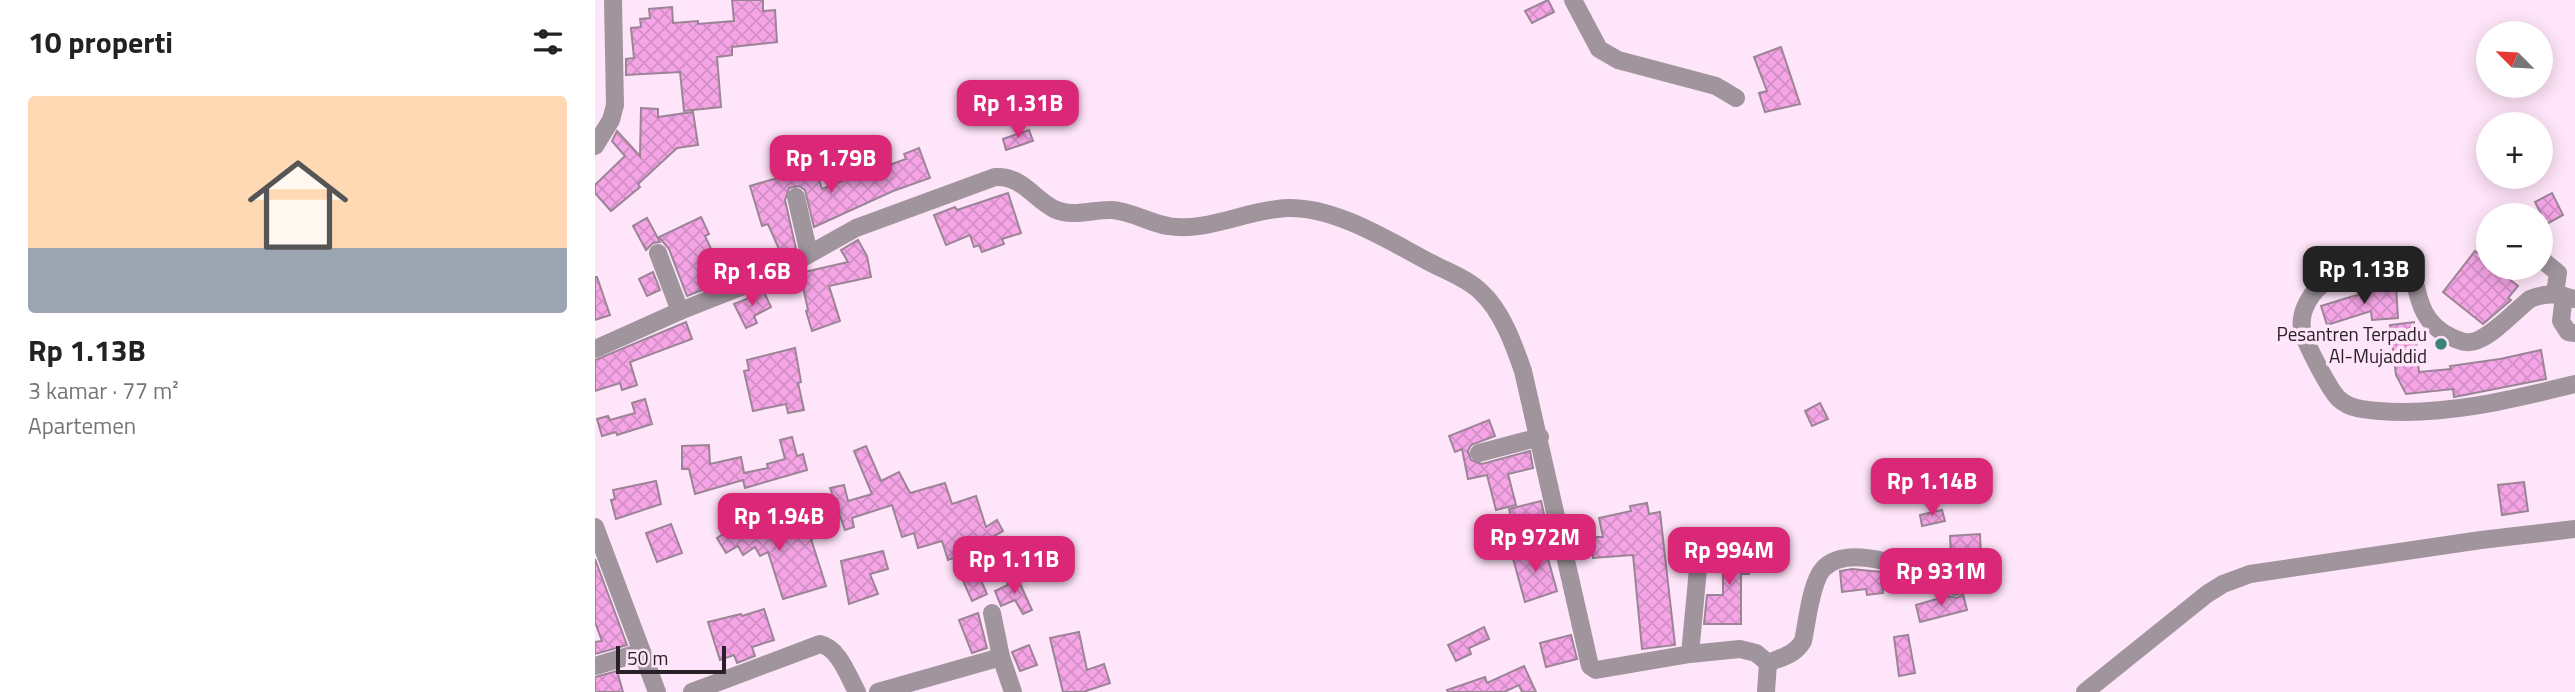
<!DOCTYPE html>
<html lang="id">
<head>
<meta charset="utf-8">
<style>
	body { margin:0; font-family:"Titillium Web",sans-serif; background:#f6f6f6; color:#222; height:100vh; display:flex; flex-direction:column; font-size:26px; white-space:nowrap }
	* { box-sizing:border-box; margin:0 }
	p { font-size:23px; color:#767676 }
	.icon { flex:none; width:38px; height:38px; fill:none; stroke:currentColor; stroke-width:2; stroke-linecap:round; stroke-linejoin:round }
	.map { position:relative; flex:1; overflow:hidden }
	.details { display:flex; flex-direction:column; background:#fff; width:595px }
	.details>* { flex:none }
	.needle { width:46px; rotate:294deg }
	.controls { position:absolute; left:1881px; top:21px; display:grid; gap:14px }
	.controls a { display:grid; place-items:center; width:77px; height:77px; border-radius:50%; background:#fff; box-shadow:0 4px 18px #0003; font-size:35px }
	.scale { position:absolute; left:21px; bottom:18px; width:110px; box-sizing:border-box; padding-left:7px; border:4px solid #2a2128; border-top:0; font-size:19px; line-height:24px; white-space:nowrap; color:#2a2128; -webkit-text-stroke:5px #ffe5f9; paint-order:stroke }
	.price { position:absolute; translate:-50% -60px; padding:0 16px; border-radius:14px; background:#db2777; color:#fff; font-size:23px; line-height:46px; filter:drop-shadow(0 2px 4px #0008) }
	.price::after { content:''; position:absolute; left:50%; top:42px; width:21px; height:16px; margin-left:-10px; background:inherit; clip-path:polygon(0 0,100% 0,50% 100%) }
	.price.current { background:#222; color:#fff }
	ul { padding:0; list-style:none }
	li { display:grid; align-content:center; gap:14px; height:371px; padding:0 28px }
	li span { display:grid; place-items:center; height:217px; border-radius:7px; color:#555 }
	li>.icon { margin-inline-start:auto }
	span .icon { width:126px; height:126px; fill:#fffc; stroke-width:1 }
	li b { font-size:30px }
	h2 { display:flex; justify-content:space-between; align-items:center; height:84px; padding:0 28px; font-size:30px }
	main { display:flex; flex:1; min-height:0 }
	.map>svg:first-child { display:block }
	.building { fill:url(#building-cross-hatch); stroke:#9c8497; stroke-width:2 }
	.lines { fill:none; stroke-linecap:round; stroke-linejoin:round }
	.minor { stroke:#a0959d; stroke-width:18 }
	.poi-dot { fill:#3c8279; stroke:#ffe5f9; stroke-width:2.5 }
	.labels { text-anchor:middle; dominant-baseline:central; stroke-width:7; stroke-linejoin:round; paint-order:stroke }
	.poi-label { font-size:19px; fill:#2a2128; stroke:#ffe5f9; text-anchor:end }
</style>
</head>
<body>
<main>
<section class="details">
<h2>10 properti<svg class="icon" aria-label="filters" viewBox="0 0 24 24"><path d="M4 7h16M4 17h16"/><circle cx="9" cy="7" r="2"/><circle cx="15" cy="17" r="2"/></svg></h2>
<ul>
<li><span style="background:linear-gradient(#ffd9b3 70%,#9aa5b1 0)"><svg class="icon" aria-label="home" viewBox="0 0 24 24"><path d="M3 11l9-7 9 7M6 9v11h12V9"/></svg></span><div><b>Rp 1.13B</b><p>3 kamar · 77 m²</p><p>Apartemen</p></div></li>
</ul>
</section>
<div class="map">
<svg width="1980" height="692" viewBox="0 0 1980 692">
	<defs>
		<pattern id="building-cross-hatch" width="8" height="8" patternUnits="userSpaceOnUse" patternTransform="scale(1.75)"><rect width="8" height="8" fill="#f5a5e6"/><path d="M0 0l8 8M0 8l8-8" fill="none" stroke="#d28ec5"/></pattern>
	</defs>
	<rect width="100%" height="100%" fill="#ffe5f9"/>
	<g class="building">
		<path d="M137 0H168V11L180 10 182 42 137 47V55L122 57 126 107 89 111 85 72 31 75V59L39 58 36 28 46 27 45 19 55 18 54 9 77 7 78 23 103 21V24L139 21Z"/>
		<path d="M953 0 959 12 937 23 930 11Z"/>
		<path d="M1186 47 1205 104 1170 112 1164 93 1172 91 1159 57Z"/>
		<path d="M46 108 63 109V117L98 112 103 145 82 148 43 184 45 187 16 211 0 193V185L30 156 17 141 22 131 45 156Z"/>
		<path d="M434 130 438 141 411 150 408 139Z"/>
		<path d="M324 148 335 178 298 191 219 227 210 190 204 186 194 188 190 200 201 249 187 256 173 224 167 226 155 186 220 167 227 189 288 165 289 167 311 159 309 154Z"/>
		<path d="M413 193 426 233 407 239 409 244 387 252 384 245 379 247 375 235 351 245 339 215 360 207 362 210Z"/>
		<path d="M1957 193 1968 215 1946 227V214L1940 202Z"/>
		<path d="M106 217 114 234 110 236 131 281 92 296 74 249 64 237Z"/>
		<path d="M52 218 65 242 58 243 51 250 38 226Z"/>
		<path d="M263 240 272 256 276 277 234 286 245 321 217 331 211 311 213 310 205 273 253 262 246 250Z"/>
		<path d="M1880 251 1894 262V268H1915L1909 275 1923 286 1913 298 1916 300 1888 324 1848 292Z"/>
		<path d="M58 272 65 290 52 296 44 279Z"/>
		<path d="M0 277H2L15 315 0 320Z"/>
		<path d="M1801 286 1803 318 1777 320 1776 311 1732 325 1726 306 1775 291V287Z"/>
		<path d="M169 292 176 307 159 316 162 323 151 328 139 304Z"/>
		<path d="M91 322 97 339 35 362 42 385 27 390 25 383 0 391V360Z"/>
		<path d="M1819 322 1824 372 1856 369 1855 366 1905 359 1946 350 1951 379 1859 397 1858 389 1811 394 1801 375 1795 325Z"/>
		<path d="M200 348 206 382 203 383 209 410 193 413 191 404 158 411 149 371 154 370 152 360Z"/>
		<path d="M50 399 57 424 22 435 21 432 7 436 2 419 13 416 15 420 40 413 37 403Z"/>
		<path d="M1225 403 1233 419 1217 426 1210 411Z"/>
		<path d="M894 420 900 436 876 445 873 451 876 460 887 464 935 451 938 468 913 474 921 505 901 510 892 475 873 479 867 449 860 452 854 436Z"/>
		<path d="M197 437 202 456 208 454 212 470 150 488 148 480 100 494 94 469H87V446L114 445 115 464 146 457 149 473 173 468 172 464 190 459 185 440Z"/>
		<path d="M271 446 286 481 304 472 315 493 350 483 357 504 381 496 391 527 402 520 408 531 381 546 383 550 374 553 392 594 377 601 358 558 353 560 347 541 323 548 319 533 307 537 297 505 257 518 259 527 250 530 235 488 249 485 253 501 277 494 259 451Z"/>
		<path d="M61 481 66 504 21 519 16 500 20 499 18 490Z"/>
		<path d="M1929 482 1933 511 1907 515 1903 485Z"/>
		<path d="M946 501 951 522 919 530 914 509Z"/>
		<path d="M1052 503 1054 514 1065 512 1080 645 1047 649 1038 555 998 558 997 537H1008L1004 518 1036 511 1035 506Z"/>
		<path d="M1347 510 1350 521 1327 526 1325 515Z"/>
		<path d="M166 513 179 538 220 526 223 537 216 539 231 586 188 599 173 552 165 556 160 547 148 555 143 546 131 553 122 538 128 534 124 528 139 518 144 525Z"/>
		<path d="M76 524 87 553 62 562 51 533Z"/>
		<path d="M1385 534 1386 556 1356 557 1355 536Z"/>
		<path d="M1128 546H1154V574H1146V624H1109L1112 595H1128V567H1122V555H1128Z"/>
		<path d="M950 548 962 591 930 602 917 555Z"/>
		<path d="M288 551 293 569 275 574 283 594 254 604 246 561Z"/>
		<path d="M0 559 32 645 0 654V642L7 641 0 622Z"/>
		<path d="M1257 569 1286 572 1288 593 1272 595 1271 589 1247 592 1245 571Z"/>
		<path d="M422 577 437 610 428 614 420 600 406 606 400 591 413 585 412 582Z"/>
		<path d="M1368 594 1372 610 1325 622 1321 605 1352 596 1362 598Z"/>
		<path d="M169 609 179 640 157 647 160 656 142 663 139 655 125 660 113 622 146 614 147 616Z"/>
		<path d="M383 613 392 648 377 653 364 620Z"/>
		<path d="M889 627 894 639 874 648 876 654 861 661 853 645Z"/>
		<path d="M484 632 492 670 509 664 515 683 488 692H468L455 638Z"/>
		<path d="M976 635 982 659 951 667 945 643Z"/>
		<path d="M1313 635 1320 673 1304 676 1299 637Z"/>
		<path d="M434 645 442 665 425 671 417 652Z"/>
		<path d="M929 666 941 692H927L924 685 909 692H853L852 690 890 677 892 683Z"/>
		<path d="M22 671 28 692H0V677Z"/>
	</g>
	<g class="lines">
		<g class="minor">
			<path d="M978 0 1004 49 1023 60 1121 86 1141 98"/>
			<path d="M0 146 16 120 20 105 18 0"/>
			<path d="M201 197 214 254"/>
			<path d="M63 253 85 311"/>
			<path d="M1946 259 1963 273 1960 293"/>
			<path d="M1969 296 1966 321 1973 332 1980 333"/>
			<path d="M1980 299C1963 294 1952 292 1935 299 1920 311 1900 333 1883 340 1873 345 1865 341 1856 337 1828 324 1824 302 1818 274L1811 269 1804 268 1734 280C1717 289 1702 313 1708 333 1712 346 1735 391 1744 399 1755 409 1770 410 1784 411 1852 416 1915 400 1980 384"/>
			<path d="M0 349 85 311 179 274 261 228 400 177C426 175 438 198 459 209 478 218 498 209 517 210 536 211 554 223 573 226 611 233 654 209 693 208 743 207 797 243 840 265 856 273 874 280 886 292 907 311 919 345 928 371L995 666 1001 670 1095 654 1145 649 1161 653 1173 663 1171 692"/>
			<path d="M884 453 945 437"/>
			<path d="M0 527 62 692"/>
			<path d="M397 613 406 657 418 692"/>
			<path d="M1095 654 1104 558"/>
			<path d="M1173 663C1187 657 1200 655 1208 641 1212 623 1216 582 1228 569 1255 539 1329 574 1360 587"/>
			<path d="M0 666 47 652"/>
			<path d="M97 692 225 644C244 648 253 676 262 692"/>
			<path d="M283 692 406 657"/>
			<path d="M1490 692 1612 594 1628 584 1655 574 1886 540 1980 529"/>
		</g>
	</g>
	<circle class="poi-dot" cx="1846" cy="344" r="7"/>
	<g class="labels">
		<g class="poi-label">
			<text x="1832" y="333">Pesantren Terpadu<tspan x="1832" dy="22">Al-Mujaddid</tspan></text>
		</g>
	</g>
</svg>
<div class="controls">
<a><svg class="needle" viewBox="-14 -14 28 28"><path d="M0-13l5 13h-10z" fill="#e53935"/><path d="M0 13l5-13h-10z" fill="#767676"/></svg></a>
<a>+</a>
<a>−</a>
</div>
<div class="scale">50 m</div>
<b class="price" style="left:423px;top:140px">Rp 1.31B</b>
<b class="price" style="left:236px;top:195px">Rp 1.79B</b>
<b class="price current" style="left:1769px;top:306px">Rp 1.13B</b>
<b class="price" style="left:157px;top:308px">Rp 1.6B</b>
<b class="price" style="left:1337px;top:518px">Rp 1.14B</b>
<b class="price" style="left:184px;top:553px">Rp 1.94B</b>
<b class="price" style="left:940px;top:574px">Rp 972M</b>
<b class="price" style="left:1134px;top:587px">Rp 994M</b>
<b class="price" style="left:419px;top:596px">Rp 1.11B</b>
<b class="price" style="left:1346px;top:608px">Rp 931M</b>
</div>
</main>
</body>
</html>
